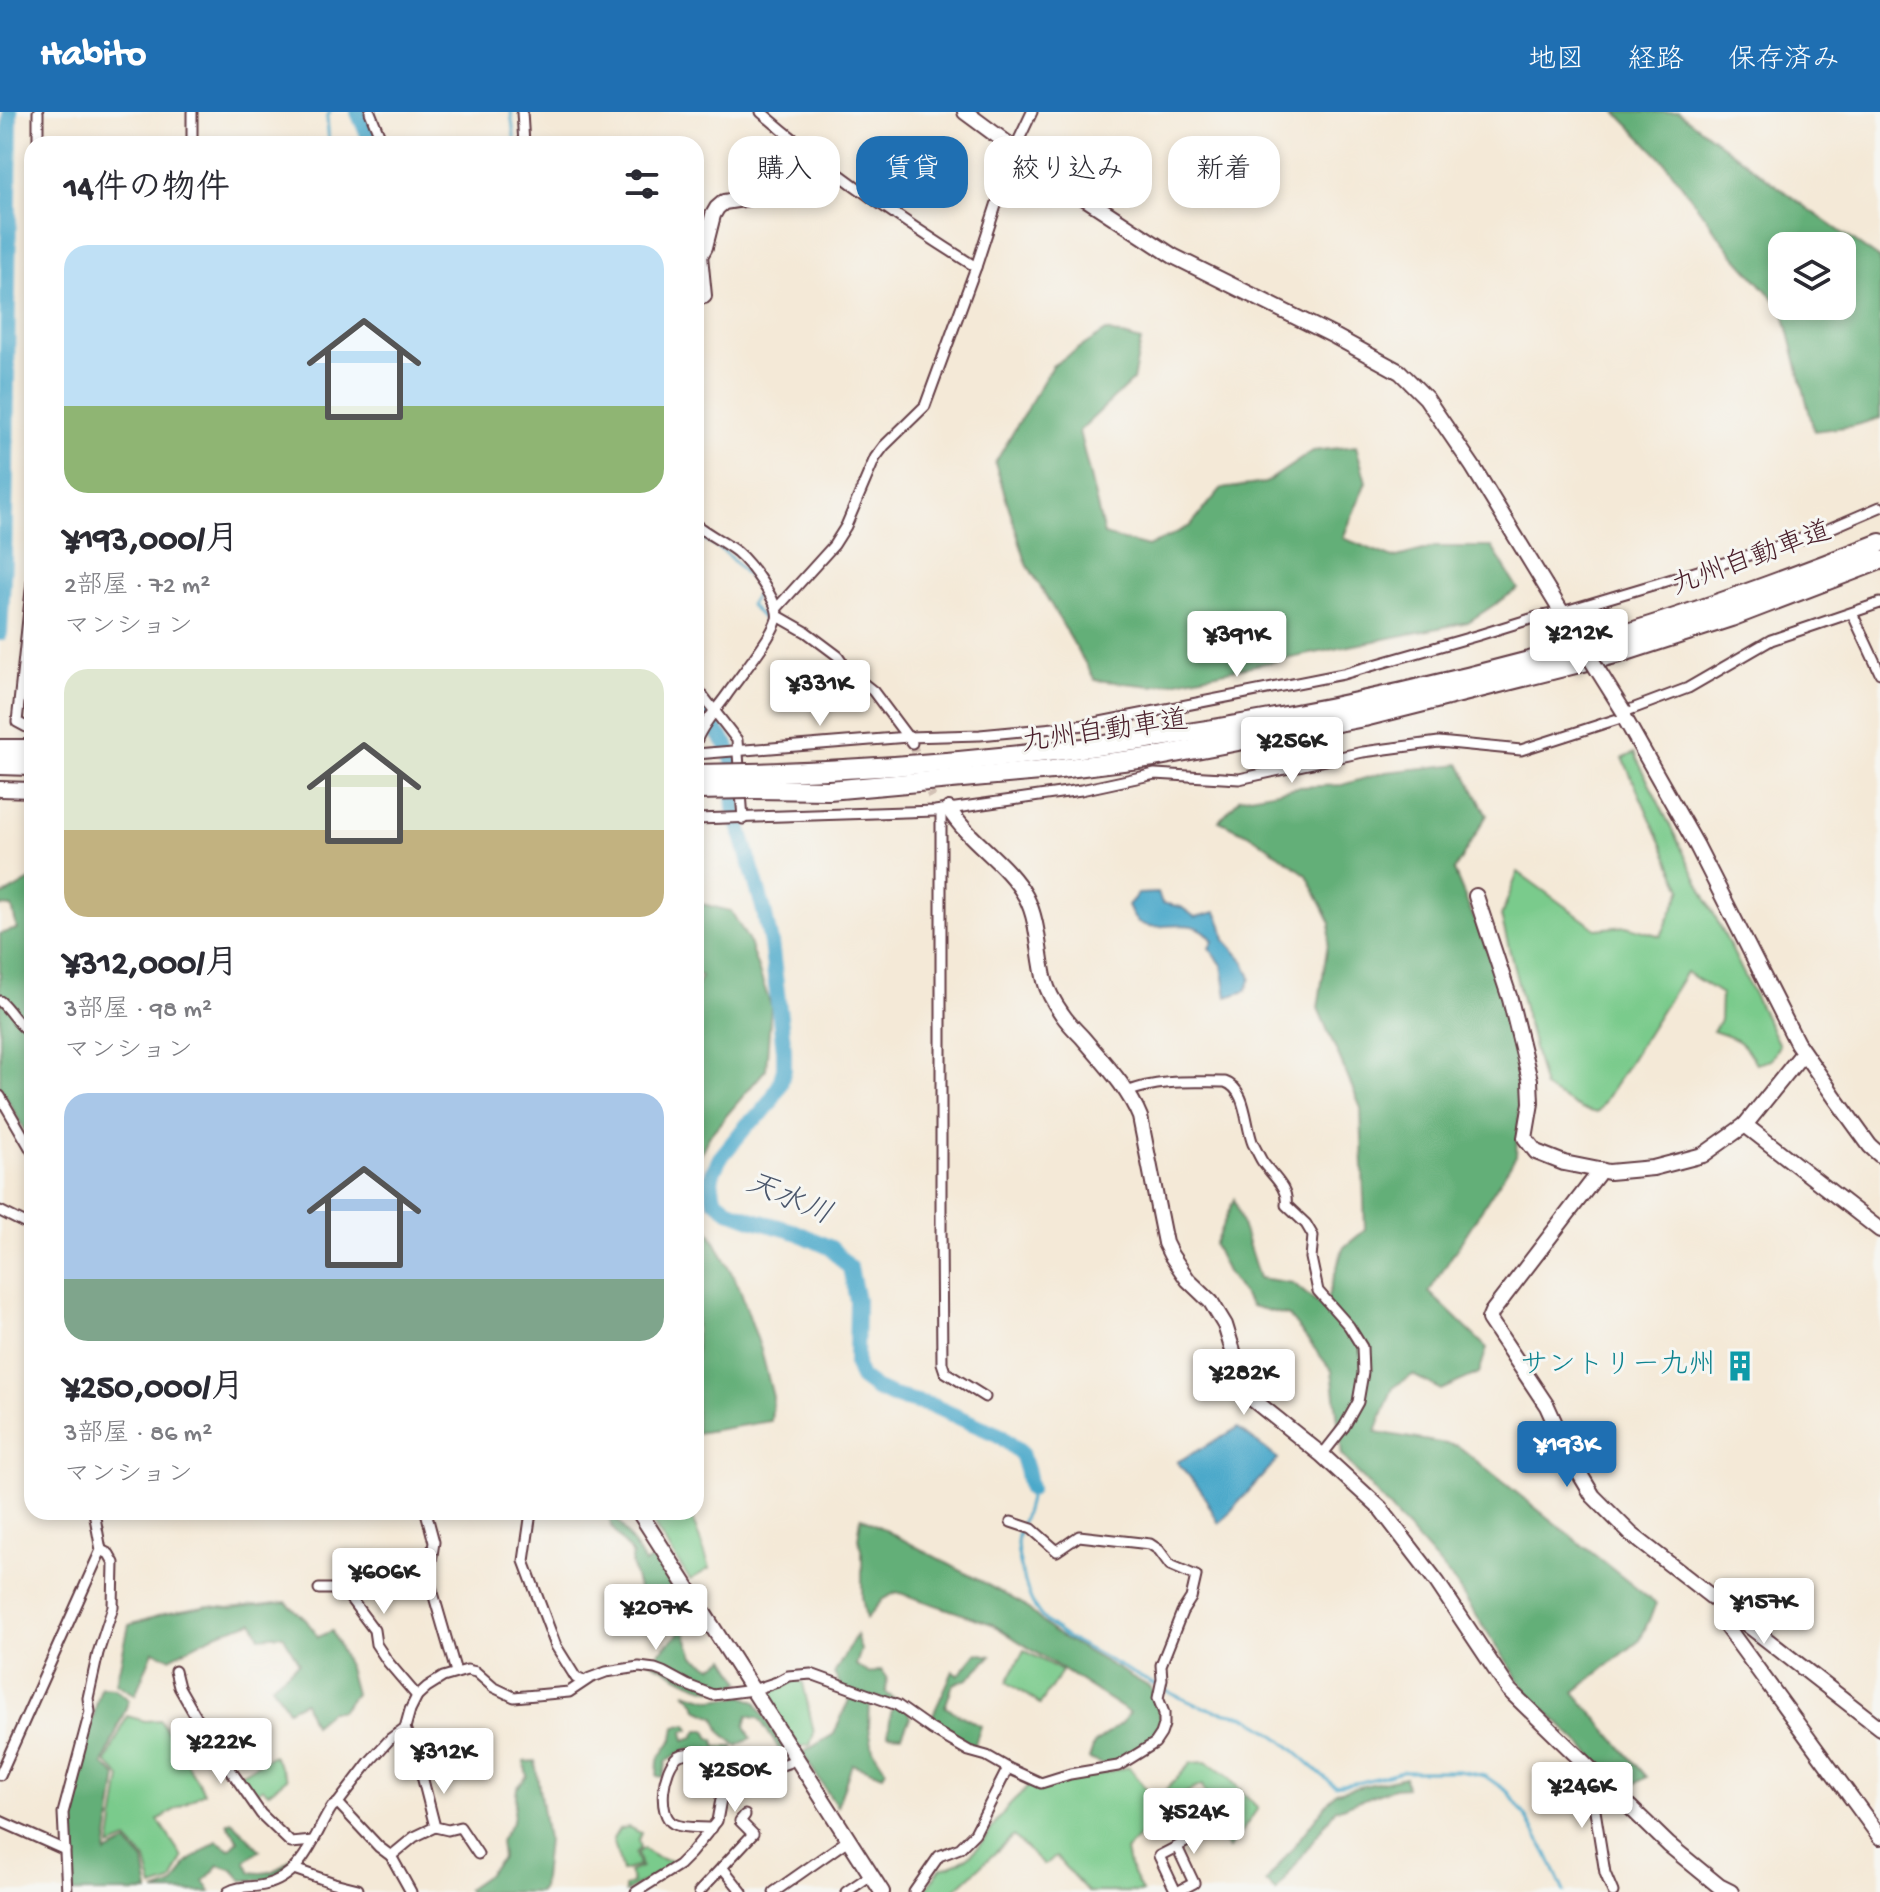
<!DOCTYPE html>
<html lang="ja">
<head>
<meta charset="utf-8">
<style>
	body { margin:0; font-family:"Gochi Hand","Klee One",sans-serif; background:#f2f2f3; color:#2b2b33; height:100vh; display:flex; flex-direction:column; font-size:30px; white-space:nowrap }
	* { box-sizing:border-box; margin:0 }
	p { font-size:26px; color:#7c7c81 }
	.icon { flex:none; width:44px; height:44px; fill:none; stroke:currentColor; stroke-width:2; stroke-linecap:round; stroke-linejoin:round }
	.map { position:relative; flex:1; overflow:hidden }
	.drawer { position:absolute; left:24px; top:24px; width:680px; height:1384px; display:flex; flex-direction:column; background:#fff; border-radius:24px; box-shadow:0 4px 12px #0003 }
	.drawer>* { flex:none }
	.top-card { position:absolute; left:728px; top:24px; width:760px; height:72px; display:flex; gap:16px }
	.controls { position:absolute; left:1768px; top:120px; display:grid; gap:16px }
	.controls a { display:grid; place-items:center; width:88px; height:88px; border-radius:16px; background:#fff; box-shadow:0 4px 12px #0003; font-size:40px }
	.price { position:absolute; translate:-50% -68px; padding:0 18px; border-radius:8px; background:#fff; color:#222; font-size:26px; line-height:52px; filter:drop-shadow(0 2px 4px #0008) }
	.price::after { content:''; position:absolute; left:50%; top:48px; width:24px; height:18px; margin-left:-12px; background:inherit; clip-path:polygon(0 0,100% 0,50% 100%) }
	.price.active { background:#1f6fb2; color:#fff }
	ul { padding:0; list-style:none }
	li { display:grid; align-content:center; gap:16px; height:424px; padding:0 40px }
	li span { display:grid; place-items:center; height:248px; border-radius:24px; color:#555 }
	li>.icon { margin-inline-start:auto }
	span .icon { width:144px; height:144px; fill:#fffc; stroke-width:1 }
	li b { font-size:34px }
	h2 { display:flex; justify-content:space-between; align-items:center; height:96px; padding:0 40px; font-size:34px }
	.tag { padding:0 28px; border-radius:24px; background:#fff; box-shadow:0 4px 12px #0003; font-size:28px; line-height:72px }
	.tag.active { background:#1f6fb2; color:#fff }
	header { display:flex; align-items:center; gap:48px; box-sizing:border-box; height:112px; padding:0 40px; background:#1f6fb2; color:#fff }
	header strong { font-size:38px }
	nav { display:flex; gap:44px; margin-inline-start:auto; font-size:28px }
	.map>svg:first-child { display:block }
	.green { fill:#7acb8c; stroke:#62755c; stroke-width:2 }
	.forest { fill:#63af78; stroke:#566752; stroke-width:2; fill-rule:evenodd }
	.water { fill:#4ba9ca; stroke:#4a647a; stroke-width:2 }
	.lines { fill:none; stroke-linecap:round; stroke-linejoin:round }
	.stream { stroke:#4ba9ca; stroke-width:3 }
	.river { stroke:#4ba9ca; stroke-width:16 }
	.street-tunnel { stroke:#d2c1b5; stroke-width:9; stroke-dasharray:9 4.5; stroke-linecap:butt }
	.street-casing { stroke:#643d45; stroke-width:13 }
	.secondary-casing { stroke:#643d45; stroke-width:18 }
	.highway-casing { stroke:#643d45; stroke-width:22 }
	.street { stroke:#fff; stroke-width:9 }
	.secondary { stroke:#fff; stroke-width:14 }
	.highway { stroke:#fff; stroke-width:18 }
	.secondary-bridge-casing { stroke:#643d45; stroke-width:18; stroke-linecap:butt }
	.highway-bridge-casing { stroke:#643d45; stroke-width:22; stroke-linecap:butt }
	.secondary-bridge { stroke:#fff; stroke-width:14 }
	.highway-bridge { stroke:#fff; stroke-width:18 }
	.labels { text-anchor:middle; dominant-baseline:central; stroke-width:6; stroke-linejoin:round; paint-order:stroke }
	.street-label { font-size:28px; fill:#4a1f2b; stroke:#f6f6f2 }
	.culture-label { font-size:28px; fill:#0d838f; stroke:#f6f6f2; text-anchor:end }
	.water-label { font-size:30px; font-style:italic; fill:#4a566b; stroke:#f6f6f2 }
</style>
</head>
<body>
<header>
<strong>Habito</strong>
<nav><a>地図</a><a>経路</a><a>保存済み</a></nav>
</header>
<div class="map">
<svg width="1880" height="1780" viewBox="0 0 1880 1780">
	<rect width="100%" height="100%" fill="#f6f6f2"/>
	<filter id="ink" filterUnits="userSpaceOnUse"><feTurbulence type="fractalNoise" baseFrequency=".0125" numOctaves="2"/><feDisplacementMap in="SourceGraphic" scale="16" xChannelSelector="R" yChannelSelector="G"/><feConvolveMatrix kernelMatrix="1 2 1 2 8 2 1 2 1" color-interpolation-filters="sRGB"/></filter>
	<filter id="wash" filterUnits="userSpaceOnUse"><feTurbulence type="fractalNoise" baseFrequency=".006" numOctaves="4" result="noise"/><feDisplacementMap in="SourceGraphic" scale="32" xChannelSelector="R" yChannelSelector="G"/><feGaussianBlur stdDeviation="1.8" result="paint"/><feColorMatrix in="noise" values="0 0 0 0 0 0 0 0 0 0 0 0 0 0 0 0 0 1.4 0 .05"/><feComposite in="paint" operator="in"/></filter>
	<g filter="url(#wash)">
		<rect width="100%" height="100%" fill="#f4e9d7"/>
		<g class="green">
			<path d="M1634 641 1779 933 1771 948 1756 952C1743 928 1738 927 1713 919L1720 908 1721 882 1686 860 1597 1001 1581 997 1544 976 1501 804 1518 760 1596 817 1626 814 1661 824 1682 777 1623 646Z"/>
			<path d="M645 1400H690L710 1456 690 1468Z"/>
			<path d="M1024 1538 1062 1559 1040 1592 1007 1570Z"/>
			<path d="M794 1566 803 1571 814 1621 810 1633 798 1635 764 1582 778 1577 787 1568Z"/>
			<path d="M127 1604 145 1609 160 1608 204 1680 158 1708 183 1746 172 1770 153 1776 146 1748 127 1728 110 1735 121 1665 106 1650Z"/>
			<path d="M273 1643 287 1666 268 1681 263 1676 252 1684 240 1665V1662Z"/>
			<path d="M1206 1650 1226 1663 1258 1696 1229 1737 1221 1726 1202 1673 1149 1698 1151 1711 1126 1739 1129 1754 1142 1780H1088L1056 1745 1044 1753 1013 1724 953 1780H924L941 1756C978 1750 988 1718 1010 1692 1015 1686 1023 1680 1029 1674L1047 1677 1072 1668 1129 1655 1149 1681 1164 1680 1191 1651Z"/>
			<path d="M628 1715 641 1721 638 1728 640 1736 635 1741 639 1754 622 1759 613 1727 619 1717Z"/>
			<path d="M643 1736C649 1742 660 1748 669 1748L674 1753 625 1780V1775L633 1771 629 1760 641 1755 637 1741Z"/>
		</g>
		<g class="forest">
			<path d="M1616 0H1678L1808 97 1880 147V306L1853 314 1814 319 1783 197 1729 137 1664 49ZM1782 134H1842V194H1782Z"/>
			<path d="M1106 219 1141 229 1133 268 1079 319 1104 423 1148 435 1190 414 1221 377 1265 371 1313 339 1356 334 1366 370 1343 426 1393 446 1435 435H1492L1518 477 1468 510 1153 574 1095 568 1026 450 995 351 1052 254Z"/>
			<path d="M1460 652 1487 703 1454 759 1489 842 1521 960 1516 1044 1429 1180 1487 1236 1479 1261 1441 1278 1413 1263 1393 1275 1376 1320 1458 1334 1656 1492 1640 1528 1574 1580 1647 1665 1626 1677 1527 1580 1453 1468 1342 1343 1332 1259 1289 1204 1251 1194 1227 1160 1214 1133 1234 1087 1259 1166 1293 1171 1324 1197 1343 1136 1365 1118 1361 996 1318 896 1331 811 1307 763 1254 725 1219 709 1240 686 1298 675 1342 673 1386 660Z"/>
			<path d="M32 767V1032L0 974V822L17 817 12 795 0 794V782L4 783Z"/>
			<path d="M702 792 731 799 748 828 771 894 766 957 709 1024 696 1051V875L701 864 696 861V804Z"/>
			<path d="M696 1094 739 1175 761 1238 773 1285 771 1309 696 1321Z"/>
			<path d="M608 1400H626L617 1407 645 1451 655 1444 692 1509 677 1518 663 1493 643 1495 631 1450 633 1443C622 1430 610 1418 608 1400Z"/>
			<path d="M861 1405 1023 1492 1053 1520 1151 1576 1162 1609 1153 1629 1133 1644 1105 1653 1089 1647 1094 1632 1121 1611 1130 1601 992 1512 897 1480 883 1487 866 1507 862 1485V1436L858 1427Z"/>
			<path d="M286 1490 306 1508 318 1525 332 1519 347 1552 355 1582 341 1599H330L313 1613 304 1590 288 1598 272 1573 299 1551 283 1523 260 1525 253 1510 218 1521 170 1546 153 1539 135 1583 116 1571 129 1513 164 1502 209 1494 229 1496Z"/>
			<path d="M684 1517 694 1544 712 1555 726 1546 741 1570C734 1574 726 1579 716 1578 694 1576 670 1559 650 1549Z"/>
			<path d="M856 1523 861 1538 856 1553 870 1562 881 1558 887 1567 886 1581 907 1595 910 1606 902 1623 888 1622 892 1595 878 1585 870 1590 869 1615 873 1638 886 1658 883 1663 852 1652 837 1695 802 1641 834 1622 849 1588 834 1562Z"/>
			<path d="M977 1541 991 1544 968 1567 953 1572 945 1595 981 1614 974 1635 930 1609 953 1559 958 1564Z"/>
			<path d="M101 1575 114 1576 129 1588 103 1652 117 1664 106 1741 127 1731 144 1749 149 1780H73L70 1703 80 1654Z"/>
			<path d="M685 1580 712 1588 743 1584 756 1590 789 1646 782 1648 784 1645 759 1606 748 1603 745 1614 751 1626 737 1634 721 1620 715 1605 697 1597 695 1590Z"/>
			<path d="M687 1612 690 1617 683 1620 685 1628 694 1625 698 1618H706L709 1625 714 1628 716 1635H733V1644C724 1643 720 1640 712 1638 694 1634 681 1638 667 1649L663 1665 657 1664 658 1648 673 1626 675 1615Z"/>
			<path d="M535 1649 547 1728 542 1776 538 1780H468L467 1777 484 1765 502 1746 500 1729 513 1709 517 1676 527 1664 524 1650Z"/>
			<path d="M1405 1665 1407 1675 1394 1676 1336 1697 1276 1780 1266 1770 1336 1680Z"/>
			<path d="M232 1709 260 1738 245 1749 251 1760C268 1763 279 1759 291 1746H297V1749C278 1766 266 1769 242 1768L233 1758 219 1753 204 1769 211 1780H155L174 1773 187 1751 217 1729 230 1737 238 1729 227 1711Z"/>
		</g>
		<g class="water">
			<path d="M1158 781 1162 791 1181 795 1195 805 1216 800 1222 813 1225 828 1244 849 1251 866 1246 879 1227 885 1222 853 1209 836 1213 829C1194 798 1157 825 1137 809 1133 806 1130 799 1128 793L1138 782Z"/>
			<path d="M1238 1316 1278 1347 1219 1412 1201 1378 1177 1350Z"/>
		</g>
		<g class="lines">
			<g class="stream">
				<path d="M511 0 515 32"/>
				<path d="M329 32 327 5 330 0"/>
				<path d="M696 422 726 441 760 477 750 493 768 512"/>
				<path d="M1030 1377C1030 1397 1018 1413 1017 1431 1017 1445 1028 1486 1036 1497 1043 1509 1057 1519 1068 1526L1157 1574"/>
				<path d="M1163 1577C1182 1587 1201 1596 1222 1600 1230 1602 1238 1602 1246 1605 1280 1622 1306 1650 1335 1674L1361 1670 1402 1659H1459L1485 1664 1508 1680 1527 1706 1547 1742 1564 1780"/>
			</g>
			<g class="river">
				<path d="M358 0 372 32"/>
				<path d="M0 521 4 448 6 359 10 0"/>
				<path d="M696 593 727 633 733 649 735 700 763 795 771 831 784 938V956L780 972 770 991 761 1002 748 1012 720 1046 713 1060 711 1069 714 1087 730 1099 754 1108 796 1120 831 1136 850 1156 857 1188 856 1253 861 1266 876 1277 893 1284 933 1294 999 1323 1021 1341 1027 1361 1030 1377"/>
			</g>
		</g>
	</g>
	<g filter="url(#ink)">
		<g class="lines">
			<g class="street-tunnel">
				<path d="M912 631 920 655"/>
				<path d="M925 668 932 685"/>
			</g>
			<g class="street-casing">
				<g id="street">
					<path d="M192 0V32"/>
					<path d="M370 0 383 32"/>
					<path d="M522 0 524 32"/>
					<path d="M761 0C828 58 901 108 976 155"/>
					<path d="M38 32V0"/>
					<path d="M696 413C709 423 724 430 737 440 749 450 781 492 777 507 771 527 739 565 726 584 716 598 701 614 696 630"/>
					<path d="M32 469 17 610 32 618"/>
					<path d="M777 496 834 433 846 414 875 346 884 334 925 294 976 155 1014 38 1032 0"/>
					<path d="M1852 501 1880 561"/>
					<path d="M778 504 806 520 838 544 849 560 873 579 912 631"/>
					<path d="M696 575 737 628 743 707"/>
					<path d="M1624 600 1688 576 1771 528 1880 491"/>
					<path d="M696 642 908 625 980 623 1085 613 1343 562 1479 523 1537 505 1562 500 1656 472 1817 422 1880 395"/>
					<path d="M31 664 32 678"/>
					<path d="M941 698V1119L942 1251 945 1260 985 1285"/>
					<path d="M696 707 935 699 1081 678 1155 662 1239 667 1363 640 1439 630 1521 638 1624 605"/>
					<path d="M0 889C13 901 16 912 32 922"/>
					<path d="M1127 980C1159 967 1192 970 1225 970 1247 977 1245 1013 1253 1032 1256 1037 1259 1044 1262 1049 1271 1063 1289 1075 1286 1093L1306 1112 1313 1124 1311 1146 1318 1179 1349 1214 1362 1235 1363 1261 1358 1290 1344 1315 1322 1343"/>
					<path d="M0 984 32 1039"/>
					<path d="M0 1099 30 1114"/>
					<path d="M32 1106 30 1114 32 1144"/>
					<path d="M426 1400 434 1430 429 1463 431 1474 456 1560"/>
					<path d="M531 1400 524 1449 556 1534 576 1566 584 1569"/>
					<path d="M319 1477H331L347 1482 374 1518 376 1532 388 1550 417 1584"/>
					<path d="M175 1559 179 1575 203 1617 234 1663 261 1702 291 1731 313 1729"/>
					<path d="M405 1616 421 1660 435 1715 448 1718 460 1715 478 1742"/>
					<path d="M0 1663 101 1438 94 1400"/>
					<path d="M1602 1667 1594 1675 1593 1686 1605 1761 1613 1780"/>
					<path d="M338 1691 379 1735 391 1744 411 1780"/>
					<path d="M0 1709 65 1738"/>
					<path d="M712 1716C701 1715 684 1717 674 1712 656 1703 663 1655 678 1644 687 1638 723 1643 734 1647"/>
					<path d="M1177 1735 1194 1771 1177 1780"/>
					<path d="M391 1744 414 1725 435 1715"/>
					<path d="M722 1755 742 1780"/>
					<path d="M294 1757 334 1771 358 1777"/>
					<path d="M67 1780 63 1701 90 1600 88 1586 98 1541 113 1495 114 1451 109 1442 101 1438"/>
					<path d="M228 1780C240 1773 251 1776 264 1773 304 1764 313 1724 332 1695L338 1691 370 1649 390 1627 405 1616 410 1598 417 1584 427 1575 443 1565 467 1558 476 1560 493 1575 514 1585 569 1580 590 1566 606 1560 639 1555 655 1557 663 1560 687 1573 713 1583 753 1578 777 1570 788 1564 811 1562 897 1593 931 1617 969 1639 987 1644 1008 1656"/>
					<path d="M636 1780 679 1753 691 1741 717 1709 727 1655 734 1647C761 1659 769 1660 797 1647"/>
					<path d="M699 1780 753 1722 740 1709 745 1703"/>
					<path d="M774 1780 848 1728"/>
					<path d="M846 1780 871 1763"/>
					<path d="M914 1780 939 1744 960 1736 975 1721 1008 1656 1041 1671 1070 1662 1118 1654 1155 1631 1161 1622 1164 1613V1601L1158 1586 1162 1567 1161 1553 1182 1500 1191 1486 1196 1464 1170 1453 1159 1438 1150 1432 1079 1424 1057 1439 1032 1417 1011 1410"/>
					<path d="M1176 1780 1159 1744 1186 1730 1180 1716"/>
				</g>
			</g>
			<g class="secondary-casing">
				<g id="secondary">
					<path d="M965 0 1057 68 1173 144 1336 225 1400 260 1426 286 1473 355 1567 509"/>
					<path d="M704 184 700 144 705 135 713 103 717 96 724 90 756 85 768 79 782 66"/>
					<path d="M1624 600V605L1697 734 1797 931 1836 987 1870 1034 1880 1043"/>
					<path d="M0 677 32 678"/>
					<path d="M949 697C969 730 1007 750 1026 785 1039 810 1038 842 1045 869 1048 881 1055 892 1062 902 1068 911 1075 918 1082 925 1103 950 1128 975 1140 1005L1165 1131 1171 1143 1188 1168 1211 1190 1225 1213 1240 1262 1251 1286 1322 1343 1380 1396 1437 1470 1509 1578 1669 1733 1719 1774 1731 1780"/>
					<path d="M1476 784 1510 887 1530 968 1531 991 1525 1026 1536 1040 1564 1051 1609 1060 1653 1056 1703 1043 1745 1013 1803 941"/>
					<path d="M1745 1013 1880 1118"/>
					<path d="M1601 1058 1492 1200 1489 1207 1547 1294 1572 1349 1593 1384 1631 1422 1880 1616"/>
					<path d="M639 1400 882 1780"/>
					<path d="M1735 1501 1726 1514 1880 1725"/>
				</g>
			</g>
			<g class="highway-casing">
				<g id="highway">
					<path d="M0 637H32"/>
					<path d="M0 653 32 654"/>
					<path d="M749 661C1043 653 1335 608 1618 524 1707 497 1794 465 1880 431"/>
					<path d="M749 677 829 678 1052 658 1154 645 1364 605 1623 540 1731 505 1880 448"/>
				</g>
			</g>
			<use href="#street" class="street"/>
			<use href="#secondary" class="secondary"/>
			<use href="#highway" class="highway"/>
			<g class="secondary-bridge-casing">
				<path id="secondary-bridge" d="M1567 509 1624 600"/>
			</g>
			<g class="highway-bridge-casing">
				<g id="highway-bridge">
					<path d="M696 662 749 661"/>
					<path d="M696 678 749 677"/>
				</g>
			</g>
			<use href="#secondary-bridge" class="secondary-bridge"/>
			<use href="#highway-bridge" class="highway-bridge"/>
		</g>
	</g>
	<defs>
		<g id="building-bare" transform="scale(2.4)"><path d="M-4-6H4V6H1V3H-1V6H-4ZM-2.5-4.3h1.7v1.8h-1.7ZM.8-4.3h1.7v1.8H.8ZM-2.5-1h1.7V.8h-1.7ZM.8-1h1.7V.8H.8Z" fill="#0f9aa8" stroke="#f6f6f2" stroke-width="2.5" paint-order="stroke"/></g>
	</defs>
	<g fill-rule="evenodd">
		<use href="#building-bare" x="1740" y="1254"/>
	</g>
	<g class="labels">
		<g class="street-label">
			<text transform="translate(1752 448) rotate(-20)">九州自動車道</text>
			<text transform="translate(1105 621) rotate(-8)">九州自動車道</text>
		</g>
		<g class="culture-label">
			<text x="1716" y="1254">サントリー九州</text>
		</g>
		<g class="water-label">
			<text transform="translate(788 1089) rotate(23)">天水川</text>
		</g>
	</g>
</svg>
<div class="controls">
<a><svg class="icon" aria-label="layers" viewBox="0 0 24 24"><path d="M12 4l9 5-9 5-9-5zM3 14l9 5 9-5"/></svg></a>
</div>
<b class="price" style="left:1579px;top:565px">¥212K</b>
<b class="price" style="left:1237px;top:567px">¥391K</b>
<b class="price" style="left:820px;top:616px">¥331K</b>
<b class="price" style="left:1292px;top:673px">¥256K</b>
<b class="price" style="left:1244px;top:1305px">¥282K</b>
<b class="price active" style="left:1567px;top:1377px">¥193K</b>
<b class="price" style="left:384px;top:1504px">¥606K</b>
<b class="price" style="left:1764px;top:1534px">¥157K</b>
<b class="price" style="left:656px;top:1540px">¥207K</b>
<b class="price" style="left:221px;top:1674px">¥222K</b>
<b class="price" style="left:444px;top:1684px">¥312K</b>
<b class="price" style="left:735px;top:1702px">¥250K</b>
<b class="price" style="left:1582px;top:1718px">¥246K</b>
<b class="price" style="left:1194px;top:1744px">¥524K</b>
<div class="top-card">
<a class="tag">購入</a>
<a class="tag active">賃貸</a>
<a class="tag">絞り込み</a>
<a class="tag">新着</a>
</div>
<section class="drawer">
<h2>14件の物件<svg class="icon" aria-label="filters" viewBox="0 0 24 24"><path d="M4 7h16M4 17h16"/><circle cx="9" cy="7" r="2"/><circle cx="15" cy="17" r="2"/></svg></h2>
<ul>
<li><span style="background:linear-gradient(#bfe0f5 65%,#8fb573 0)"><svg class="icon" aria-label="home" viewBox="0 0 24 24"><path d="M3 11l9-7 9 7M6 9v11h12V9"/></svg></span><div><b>¥193,000/月</b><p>2部屋 · 72 m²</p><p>マンション</p></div></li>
<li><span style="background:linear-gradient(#dfe7d0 65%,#c2b280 0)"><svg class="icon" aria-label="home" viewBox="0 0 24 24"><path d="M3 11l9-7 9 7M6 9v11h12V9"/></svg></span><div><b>¥312,000/月</b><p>3部屋 · 98 m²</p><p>マンション</p></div></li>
<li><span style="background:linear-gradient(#a9c7e8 75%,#7fa58c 0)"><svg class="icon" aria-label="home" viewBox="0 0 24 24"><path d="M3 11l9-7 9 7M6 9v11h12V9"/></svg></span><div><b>¥250,000/月</b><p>3部屋 · 86 m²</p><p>マンション</p></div></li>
</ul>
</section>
</div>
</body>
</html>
